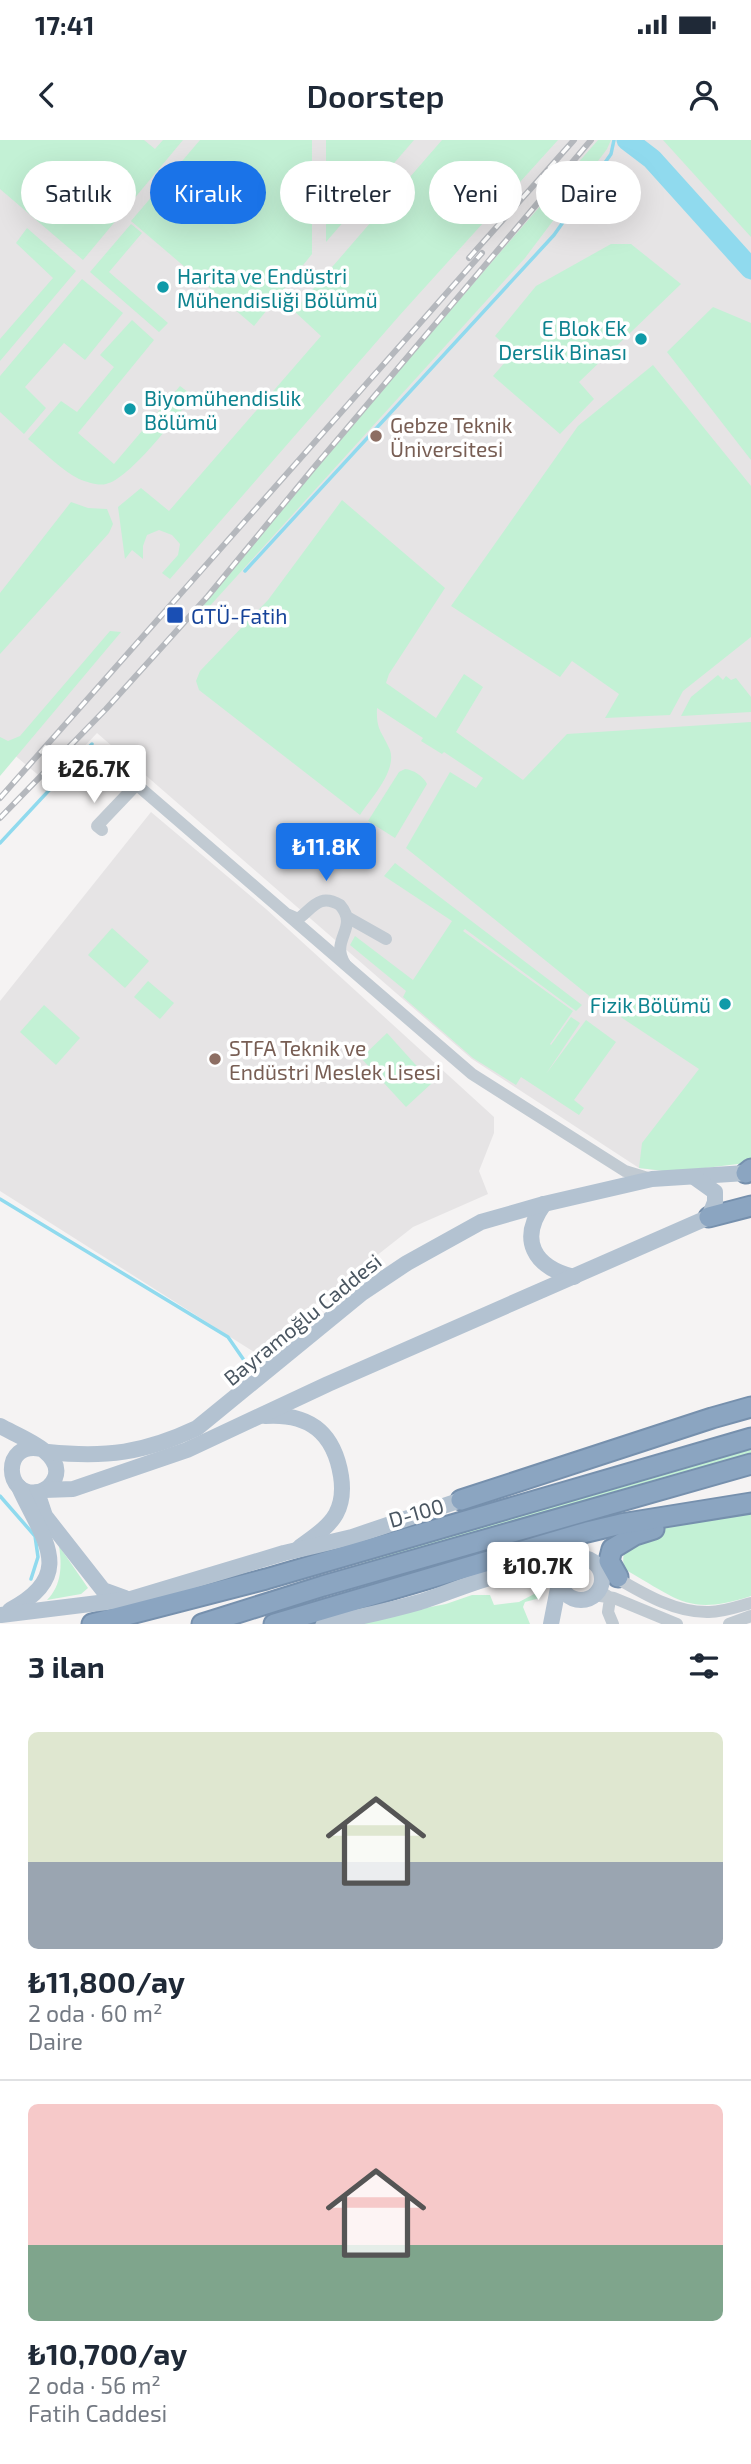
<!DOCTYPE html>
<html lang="tr">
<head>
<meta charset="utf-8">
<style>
	body { margin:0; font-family:"Exo 2",sans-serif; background:#f2f2f3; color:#1f2937; height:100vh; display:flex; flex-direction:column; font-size:26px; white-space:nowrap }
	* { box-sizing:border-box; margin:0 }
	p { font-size:23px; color:#747a83 }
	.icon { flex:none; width:38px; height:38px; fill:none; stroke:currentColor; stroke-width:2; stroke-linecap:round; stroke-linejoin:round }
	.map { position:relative; height:1484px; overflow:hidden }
	.panel { display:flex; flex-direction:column; background:#fff; flex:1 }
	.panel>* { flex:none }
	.top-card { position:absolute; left:21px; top:21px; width:710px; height:63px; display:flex; gap:14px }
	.price { position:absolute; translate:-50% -60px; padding:0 16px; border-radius:7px; background:#fff; color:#222; font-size:23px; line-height:46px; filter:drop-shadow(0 2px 4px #0008) }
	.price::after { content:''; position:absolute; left:50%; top:42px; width:21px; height:16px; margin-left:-10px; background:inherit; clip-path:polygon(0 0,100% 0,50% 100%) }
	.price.current { background:#1a73e8; color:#fff }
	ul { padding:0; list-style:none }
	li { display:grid; align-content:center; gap:14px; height:371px; padding:0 28px }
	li+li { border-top:2px solid #e0e1e3 }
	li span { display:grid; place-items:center; height:217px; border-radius:10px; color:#555 }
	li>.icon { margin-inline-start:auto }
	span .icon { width:126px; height:126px; fill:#fffc; stroke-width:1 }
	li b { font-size:30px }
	h2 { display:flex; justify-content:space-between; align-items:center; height:84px; padding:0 28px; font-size:30px }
	.pill { padding:0 24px; border-radius:32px; background:#fff; box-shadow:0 7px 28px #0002; font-size:24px; line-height:63px }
	.pill.current { background:#1a73e8; color:#fff }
	.status { display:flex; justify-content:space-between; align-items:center; height:49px; padding:0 35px; background:#fff; direction:ltr }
	.status svg { height:19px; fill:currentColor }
	header { display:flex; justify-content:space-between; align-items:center; height:91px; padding:0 28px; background:#fff; font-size:32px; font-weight:600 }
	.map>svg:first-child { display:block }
	.education { fill:#e6e4e5 }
	.green { fill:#c3f1d5 }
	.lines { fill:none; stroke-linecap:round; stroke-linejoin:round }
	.stream { stroke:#90daee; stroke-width:3.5 }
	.river { stroke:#90daee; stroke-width:21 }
	.highway-casing { stroke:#7690ad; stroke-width:23 }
	.minor { stroke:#c1cad2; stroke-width:12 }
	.major { stroke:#b3c2d1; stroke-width:16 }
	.highway { stroke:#8ba5c1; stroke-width:19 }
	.rail-casing { stroke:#b5b8bd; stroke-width:6 }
	.rail { stroke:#fff; stroke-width:3.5; stroke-dasharray:10; stroke-linecap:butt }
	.culture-dot { fill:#0f9aa8; stroke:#fff; stroke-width:2.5 }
	.education-dot { fill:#8d6e63; stroke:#fff; stroke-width:2.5 }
	.transit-dot { fill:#1a4fb4; stroke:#fff; stroke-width:2.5 }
	.labels { text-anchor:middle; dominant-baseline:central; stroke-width:7; stroke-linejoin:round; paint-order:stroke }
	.culture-label { font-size:21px; fill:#0d838f; stroke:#fff; text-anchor:start }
	.education-label { font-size:21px; fill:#785e54; stroke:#fff; text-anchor:start }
	.transit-label { font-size:21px; fill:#164399; stroke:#fff; text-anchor:start }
	.street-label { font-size:21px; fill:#4a5661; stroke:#fff }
</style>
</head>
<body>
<div class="status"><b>17:41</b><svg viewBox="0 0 49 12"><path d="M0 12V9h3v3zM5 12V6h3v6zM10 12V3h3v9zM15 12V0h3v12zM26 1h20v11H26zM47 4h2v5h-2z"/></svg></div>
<header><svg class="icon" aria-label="back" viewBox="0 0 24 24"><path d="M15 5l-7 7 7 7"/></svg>Doorstep<svg class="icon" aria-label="person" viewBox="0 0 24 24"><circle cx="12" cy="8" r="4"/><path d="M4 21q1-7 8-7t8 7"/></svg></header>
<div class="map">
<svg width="751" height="1484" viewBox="0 0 751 1484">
	<rect width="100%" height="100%" fill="#f5f3f3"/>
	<g class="education">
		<path d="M0 0H751V1018L673 1032 639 1028 472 919 97 593 49 644 0 603Z"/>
		<path d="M151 672 266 769 494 977V993L479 1031 488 1054 413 1087 254 1212 0 1051V861Z"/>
	</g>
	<g class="green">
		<path d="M0 0H144L155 9 163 0H183L83 120 0 49Z"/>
		<path d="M200 0H312V114L254 186 131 81Z"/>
		<path d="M326 0H414L326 102Z"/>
		<path d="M442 0H558L399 176 170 439 162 433 178 415 180 404 172 395 159 390 147 395 143 406V419L132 410 125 419 118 367 141 348 169 371 321 196 294 171Z"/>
		<path d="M598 0H611L607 9 525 118 198 479 194 475C326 315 461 156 598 0Z"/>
		<path d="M663 0H751V97Z"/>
		<path d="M131 84 142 93 109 132 168 183 159 192 90 132Z"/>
		<path d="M27 88 76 131 0 221V199L53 138 16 103Z"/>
		<path d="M611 104H631L681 144 579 242 594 259 560 294 493 236 513 213 495 196 536 146Z"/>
		<path d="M82 139 123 173 85 220 64 203 25 247 46 268 24 294 0 272V236Z"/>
		<path d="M713 167 751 183V320L667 212Z"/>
		<path d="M132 180 154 200 78 293 114 324 180 246 193 256C176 277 130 339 106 344 98 346 87 342 79 339 61 330 44 312 28 299L61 261 77 272 114 227 100 215Z"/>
		<path d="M653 225 751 346V497L683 551 670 575 605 578 619 554 572 521 560 537 451 466 578 286Z"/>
		<path d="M342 360 445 448 389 534 386 543 436 578 464 534 483 547 456 592 523 640 567 594 751 582V1018L746 1023 673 1032 639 1028 642 1003 699 929 592 858 406 708 450 632 476 648 483 638 444 612 442 614 421 601 423 598 377 568C376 591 382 591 390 610 397 631 371 658 360 675L199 550 196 541 200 531 268 460Z"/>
		<path d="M71 362 88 368 107 369 113 384 109 393 0 514V453Z"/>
		<path d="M110 491 121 492 0 636V597L8 601 20 596Z"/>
		<path d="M718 535 723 540 726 536 731 540 736 538 751 557V572L681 576 691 557Z"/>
		<path d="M405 629C414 630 423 636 427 644L395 698 368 681 399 632Z"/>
		<path d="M395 723 582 865 576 871 465 789 463 791 573 871 550 904 551 905 571 877 580 883 546 934 586 880 616 902 574 960 584 968 579 975 521 937 516 945 473 918 403 857 406 851 350 805 355 796 413 840 452 781 384 736Z"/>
		<path d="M112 788 149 821 125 848 88 815Z"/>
		<path d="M148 841 174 863 160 879 134 857Z"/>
		<path d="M44 865 80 898 56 925 20 892Z"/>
		<path d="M387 893 432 943 406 967 361 918Z"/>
		<path d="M751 1308V1313L324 1435 516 1375Z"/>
		<path d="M751 1367V1456C687 1477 677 1458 624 1429 623 1422 622 1414 627 1409 653 1382 716 1375 751 1367Z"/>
		<path d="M59 1406 88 1448 81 1454 47 1460C62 1445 62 1425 59 1406Z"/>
		<path d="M536 1453H539L540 1458 525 1462 523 1467 530 1484H343L446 1464 472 1455H490L494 1465 519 1462Z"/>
	</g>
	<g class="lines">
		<g class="stream">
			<path d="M245 431 554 95 611 14 614 0"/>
			<path d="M0 703 92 604"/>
			<path d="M0 1059 228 1197 248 1226"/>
			<path d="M0 1356 35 1396 38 1417 31 1439"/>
		</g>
		<path class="river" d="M627 0 652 19 751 129"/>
		<g class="highway-casing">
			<g id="highway">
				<path d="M746 1033 751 1029"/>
				<path d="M709 1077 751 1066"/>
				<path d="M461 1360 712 1278 751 1267"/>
				<path d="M618 1437 609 1421 612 1409 635 1395 654 1389"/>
				<path d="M92 1484 266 1439 751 1298"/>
				<path d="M202 1484 323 1446 751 1324"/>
				<path d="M274 1484 587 1392 621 1384 751 1363"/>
			</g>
		</g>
		<g class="minor">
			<path d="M115 626 472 934 625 1031 651 1039"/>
			<path d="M102 690 97 686 137 644"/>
			<path d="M289 775 298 779C313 768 319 753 340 765 360 788 329 799 345 824"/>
			<path d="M347 777 386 799"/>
			<path d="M599 1428C632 1446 669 1473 709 1472 723 1472 737 1467 751 1463"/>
			<path d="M594 1455 614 1458 677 1484"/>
			<path d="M606 1455 610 1459 608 1472 613 1484"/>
			<path d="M729 1484 751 1476"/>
		</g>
		<g class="major">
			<path d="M544 1064C518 1100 534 1127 574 1137"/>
			<path d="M265 1276C310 1273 334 1293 341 1336 343 1349 342 1363 336 1374 328 1388 312 1398 300 1407"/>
			<path d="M0 1286C17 1296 65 1312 55 1338 52 1345 46 1350 39 1352 4 1359 1 1300 41 1309"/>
			<path d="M48 1312C106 1318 144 1313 197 1288L362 1153 407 1123 481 1082 544 1064 652 1039 746 1033"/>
			<path d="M44 1350 73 1349 187 1310 328 1244 709 1077 715 1062V1052L694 1037"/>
			<path d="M37 1352 45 1376 103 1450 125 1458"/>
			<circle cx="581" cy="1439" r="21"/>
			<path d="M10 1470C79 1434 41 1397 19 1347"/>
			<path d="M1 1475 131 1459 284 1413 352 1397 461 1360"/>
			<path d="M324 1484C356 1478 388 1471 420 1462 454 1451 489 1434 525 1431 537 1430 551 1434 559 1443L551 1484"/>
		</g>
		<use href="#highway" class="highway"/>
		<g class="rail-casing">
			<g id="rail">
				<path d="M469 118 574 0"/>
				<path d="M0 658 482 113"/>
				<path d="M0 678 106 569 208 456 311 331 591 0"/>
			</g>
		</g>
		<use href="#rail" class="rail"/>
	</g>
	<g class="culture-dot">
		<circle cx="163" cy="147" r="7"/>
		<circle cx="641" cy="199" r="7"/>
		<circle cx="130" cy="269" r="7"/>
		<circle cx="725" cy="864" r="7"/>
	</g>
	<g class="education-dot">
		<circle cx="376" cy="296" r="7"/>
		<circle cx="215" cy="919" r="7"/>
	</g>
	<rect class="transit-dot" x="166" y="466" width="18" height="18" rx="3.5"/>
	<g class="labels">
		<g class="culture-label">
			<text x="177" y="135">Harita ve Endüstri<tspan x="177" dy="24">Mühendisliği Bölümü</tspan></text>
			<text x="627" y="187" text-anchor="end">E Blok Ek<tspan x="627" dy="24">Derslik Binası</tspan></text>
			<text x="144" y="257">Biyomühendislik<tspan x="144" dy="24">Bölümü</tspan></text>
			<text x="711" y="864" text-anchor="end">Fizik Bölümü</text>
		</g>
		<g class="education-label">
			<text x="390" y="284">Gebze Teknik<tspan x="390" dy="24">Üniversitesi</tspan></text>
			<text x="229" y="907">STFA Teknik ve<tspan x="229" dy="24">Endüstri Meslek Lisesi</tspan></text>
		</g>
		<g class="transit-label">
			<text x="191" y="475">GTÜ-Fatih</text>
		</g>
		<g class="street-label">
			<text transform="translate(302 1179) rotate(-39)">Bayramoğlu Caddesi</text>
			<text transform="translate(416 1372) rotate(-16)">D-100</text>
		</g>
	</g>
</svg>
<b class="price" style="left:94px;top:665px">₺26.7K</b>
<b class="price current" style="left:326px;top:743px">₺11.8K</b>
<b class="price" style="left:538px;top:1462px">₺10.7K</b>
<div class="top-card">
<a class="pill">Satılık</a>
<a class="pill current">Kiralık</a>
<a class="pill">Filtreler</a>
<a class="pill">Yeni</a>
<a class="pill">Daire</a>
</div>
</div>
<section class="panel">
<h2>3 ilan<svg class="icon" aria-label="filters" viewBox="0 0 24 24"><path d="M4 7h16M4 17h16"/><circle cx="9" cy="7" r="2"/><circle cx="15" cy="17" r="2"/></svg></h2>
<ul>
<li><span style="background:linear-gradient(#dfe7d0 60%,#9aa5b1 0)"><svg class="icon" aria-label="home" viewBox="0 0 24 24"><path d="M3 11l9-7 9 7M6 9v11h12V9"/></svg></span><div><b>₺11,800/ay</b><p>2 oda · 60 m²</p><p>Daire</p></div></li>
<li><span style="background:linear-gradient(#f6c9c9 65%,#7fa58c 0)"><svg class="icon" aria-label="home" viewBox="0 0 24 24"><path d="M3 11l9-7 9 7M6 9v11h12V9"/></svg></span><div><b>₺10,700/ay</b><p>2 oda · 56 m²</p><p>Fatih Caddesi</p></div></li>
</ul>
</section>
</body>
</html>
